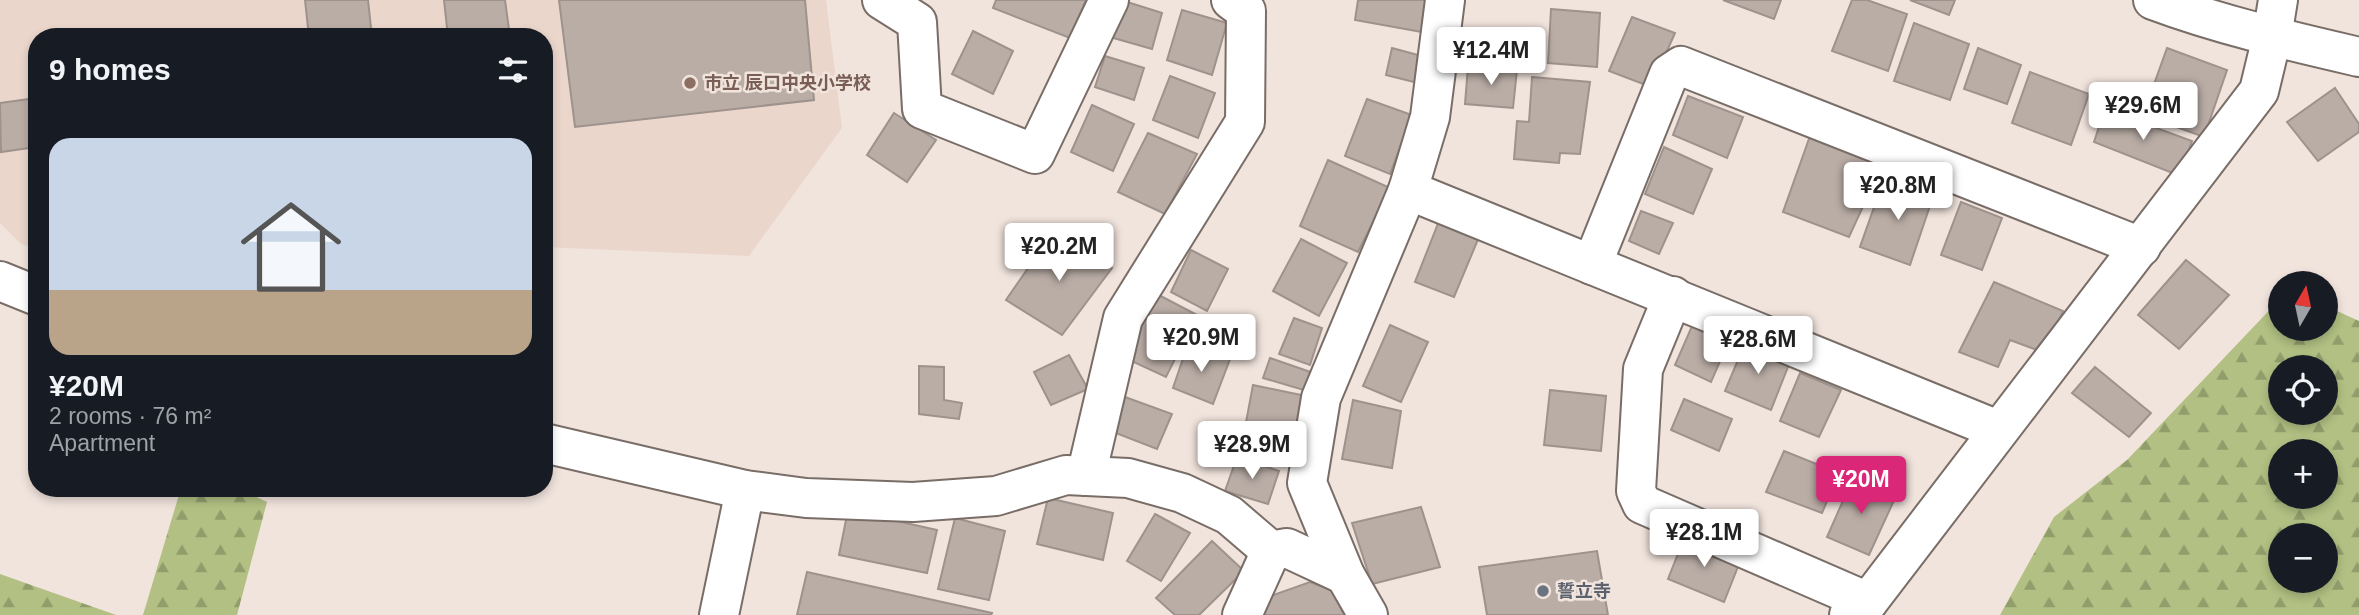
<!DOCTYPE html>
<html lang="en">
<head>
<meta charset="utf-8">
<style>
	body { margin:0; font-family:Helvetica,"Noto Sans JP",sans-serif; background:#20242c; color:#f1f3f6; height:100vh; display:flex; flex-direction:column; font-size:26px; white-space:nowrap }
	* { box-sizing:border-box; margin:0 }
	p { font-size:23px; color:#9ea1a6 }
	.icon { flex:none; width:38px; height:38px; fill:none; stroke:currentColor; stroke-width:2; stroke-linecap:round; stroke-linejoin:round }
	.map { position:relative; flex:1; overflow:hidden }
	.sheet { position:absolute; left:28px; top:28px; width:525px; height:469px; display:flex; flex-direction:column; background:#171b24; border-radius:28px; box-shadow:0 4px 10px #0003 }
	.sheet>* { flex:none }
	.needle { width:46px; rotate:9deg }
	.controls { position:absolute; left:2268px; top:271px; display:grid; gap:14px }
	.controls a { display:grid; place-items:center; width:70px; height:70px; border-radius:50%; background:#171b24; box-shadow:0 4px 10px #0003; font-size:35px }
	.price { position:absolute; translate:-50% -60px; padding:0 16px; border-radius:7px; background:#fff; color:#222; font-size:23px; line-height:46px; filter:drop-shadow(0 2px 4px #0008) }
	.price::after { content:''; position:absolute; left:50%; top:42px; width:21px; height:16px; margin-left:-10px; background:inherit; clip-path:polygon(0 0,100% 0,50% 100%) }
	.price.on { background:#db2777; color:#fff }
	ul { padding:0; list-style:none }
	li { display:grid; align-content:center; gap:14px; height:371px; padding:0 21px }
	li span { display:grid; place-items:center; height:217px; border-radius:21px; color:#555 }
	li>.icon { margin-inline-start:auto }
	span .icon { width:126px; height:126px; fill:#fffc; stroke-width:1 }
	li b { font-size:30px }
	h2 { display:flex; justify-content:space-between; align-items:center; height:84px; padding:0 21px; font-size:30px }
	.map>svg:first-child { display:block }
	.built { fill:#ebd6cc }
	.forest { fill:url(#forest-firs); fill-rule:evenodd }
	.building { fill:#baada6; stroke:#9e928c; stroke-width:2 }
	.lines { fill:none; stroke-linecap:round; stroke-linejoin:round }
	.minor-casing { stroke:#796d67; stroke-width:42 }
	.minor { stroke:#fff; stroke-width:38 }
	.education-dot { fill:#8d6e63; stroke:#f1e4dd; stroke-width:2.5 }
	.worship-dot { fill:#6b7280; stroke:#f1e4dd; stroke-width:2.5 }
	.labels { text-anchor:middle; dominant-baseline:central; stroke-width:5; stroke-linejoin:round; paint-order:stroke }
	.education-label { font-size:18px; font-weight:bold; fill:#785e54; stroke:#f1e4dd; text-anchor:start }
	.worship-label { font-size:18px; font-weight:bold; fill:#5b616d; stroke:#f1e4dd; text-anchor:start }
</style>
</head>
<body>
<div class="map">
<svg width="2359" height="615" viewBox="0 0 2359 615">
	<defs>
		<pattern id="forest-firs" width="22" height="20" patternUnits="userSpaceOnUse" patternTransform="scale(1.75)"><rect width="22" height="20" fill="#b2c083"/><path d="M5 1l3.5 6h-7zM16 11l3.5 6h-7z" fill="#929d6c"/></pattern>
	</defs>
	<rect width="100%" height="100%" fill="#f1e4dd"/>
	<path class="built" d="M0 0H826L842 128 749 256 544 247V37H37V249L21 244 0 223Z"/>
	<g class="forest">
		<path d="M2280 299V329H2326V306L2359 321V615H2000L2054 517 2127 460ZM2280 368H2326V413H2280ZM2280 452H2326V497H2280ZM2280 536H2326V581H2280Z"/>
		<path d="M181 488H238L267 502 237 615H143Z"/>
		<path d="M0 574 116 615H0Z"/>
	</g>
	<g class="building">
		<path d="M305 0H368L372 37H309Z"/>
		<path d="M444 0H505L510 37H448Z"/>
		<path d="M559 0H805L814 100 575 127Z"/>
		<path d="M996 0H1086L1070 38 993 8Z"/>
		<path d="M1121 0 1162 13 1152 49 1110 37Z"/>
		<path d="M1358 0H1428L1422 32 1355 20Z"/>
		<path d="M1723 0H1781L1774 19Z"/>
		<path d="M1852 0H1867L1907 14 1888 71 1832 51Z"/>
		<path d="M1910 0H1955L1949 15Z"/>
		<path d="M1551 9 1600 13 1597 67 1548 63Z"/>
		<path d="M1182 10 1227 23 1212 75 1167 60Z"/>
		<path d="M1632 17 1675 33 1651 87 1609 71Z"/>
		<path d="M1914 23 1969 44 1950 100 1894 81Z"/>
		<path d="M973 31 1013 51 993 94 952 74Z"/>
		<path d="M1392 48 1429 58 1422 84 1386 75Z"/>
		<path d="M1978 48 2021 65 2007 104 1964 89Z"/>
		<path d="M2167 48 2227 70 2204 137 2143 115Z"/>
		<path d="M1105 56 1144 68 1134 100 1095 87Z"/>
		<path d="M1468 66 1517 70 1513 108 1465 104Z"/>
		<path d="M2030 72 2089 94 2071 145 2012 123Z"/>
		<path d="M1170 76 1215 93 1198 138 1153 120Z"/>
		<path d="M1532 77 1590 82 1580 154 1560 153 1559 163 1514 159 1517 121 1529 122Z"/>
		<path d="M2335 88 2359 124V132L2318 161 2287 122Z"/>
		<path d="M1688 96 1743 117 1727 158 1673 135Z"/>
		<path d="M37 98V147L1 152 0 103Z"/>
		<path d="M1367 99 1412 115 1390 174 1345 156Z"/>
		<path d="M1092 105 1134 124 1113 171 1071 152Z"/>
		<path d="M2105 109 2192 141 2180 176 2094 142Z"/>
		<path d="M894 113 936 140 907 182 867 155Z"/>
		<path d="M1148 133 1197 154 1165 214 1118 192Z"/>
		<path d="M1810 136 1882 165 1849 237 1783 212Z"/>
		<path d="M1664 147 1712 169 1693 214 1645 194Z"/>
		<path d="M1328 160 1390 188 1358 252 1300 226Z"/>
		<path d="M1902 178 1935 191 1910 265 1860 247 1879 193 1896 200Z"/>
		<path d="M1961 202 2002 218 1982 270 1941 255Z"/>
		<path d="M1641 211 1673 223 1659 254 1629 241Z"/>
		<path d="M1439 221 1479 237 1454 297 1415 282Z"/>
		<path d="M1055 229 1112 268 1062 335 1006 300Z"/>
		<path d="M1301 239 1347 263 1319 316 1273 291Z"/>
		<path d="M1191 250 1228 269 1207 311 1171 292Z"/>
		<path d="M2186 260 2229 295 2179 349 2138 315Z"/>
		<path d="M1994 282 2063 311 2045 353 2010 340 1998 367 1959 352Z"/>
		<path d="M1153 292 1197 315 1166 377 1123 357Z"/>
		<path d="M1294 318 1322 328 1310 365 1279 354Z"/>
		<path d="M1390 325 1428 342 1401 402 1363 386Z"/>
		<path d="M1692 326 1728 343 1711 382 1675 365Z"/>
		<path d="M1745 343 1791 359 1771 410 1725 391Z"/>
		<path d="M1188 344 1230 359 1213 404 1173 388Z"/>
		<path d="M1069 355 1088 389 1051 405 1034 372Z"/>
		<path d="M1270 358 1319 375 1314 393 1263 378Z"/>
		<path d="M919 366 944 367V400L962 403 959 419 919 414Z"/>
		<path d="M2095 367 2151 413 2129 437 2072 393Z"/>
		<path d="M1800 373 1841 390 1819 437 1780 421Z"/>
		<path d="M1253 385 1311 397 1299 462 1241 449Z"/>
		<path d="M1550 390 1606 396 1601 451 1544 445Z"/>
		<path d="M1125 397 1172 414 1157 449 1113 432Z"/>
		<path d="M1684 399 1732 419 1719 451 1671 430Z"/>
		<path d="M1353 400 1401 411 1392 468 1342 459Z"/>
		<path d="M1784 451 1839 473 1822 513 1766 492Z"/>
		<path d="M1237 457 1279 471 1268 504 1225 491Z"/>
		<path d="M1853 478 1896 496 1869 555 1827 537Z"/>
		<path d="M1048 498 1113 513 1103 560 1037 544Z"/>
		<path d="M1421 507 1440 567 1372 584 1352 523Z"/>
		<path d="M848 510 937 530 927 573 839 555Z"/>
		<path d="M1155 514 1190 533 1161 581 1127 561Z"/>
		<path d="M955 518 1005 531 989 600 938 589Z"/>
		<path d="M1685 536 1741 559 1724 602 1668 579Z"/>
		<path d="M1212 541 1244 571 1199 615H1175L1156 598Z"/>
		<path d="M1597 551 1608 615H1487L1479 567Z"/>
		<path d="M807 572 992 613 991 615H797Z"/>
		<path d="M1310 582 1333 591 1344 615H1259L1254 602Z"/>
	</g>
	<g class="lines">
		<g class="minor-casing">
			<g id="minor">
				<path d="M882 0 917 22 922 109 1035 154 1109 0"/>
				<path d="M2153 0C2220 25 2290 41 2359 57"/>
				<path d="M1408 190 1998 430"/>
				<path d="M1592 265 1669 74 1681 66 2141 247"/>
				<path d="M0 281 37 296"/>
				<path d="M1673 296 1643 369 1636 491 1642 504 1868 602"/>
				<path d="M544 443 745 490 806 498 913 502 996 496 1066 475 1128 478 1182 493 1229 515 1271 551 1287 548 1345 575"/>
				<path d="M1086 476 1123 318 1245 122 1246 11 1231 0"/>
				<path d="M719 615 745 490"/>
				<path d="M1242 615 1271 551"/>
				<path d="M1368 615 1345 575 1307 483 1321 398 1408 190 1430 117 1445 0"/>
				<path d="M1849 615 1868 602 2259 91 2272 37 2278 0"/>
			</g>
		</g>
		<use href="#minor" class="minor"/>
	</g>
	<circle class="education-dot" cx="690" cy="83" r="7"/>
	<circle class="worship-dot" cx="1543" cy="591" r="7"/>
	<g class="labels">
		<g class="education-label">
			<text x="704" y="83">市立 辰口中央小学校</text>
		</g>
		<g class="worship-label">
			<text x="1557" y="591">誓立寺</text>
		</g>
	</g>
</svg>
<div class="controls">
<a><svg class="needle" viewBox="-14 -14 28 28"><path d="M0-13l5 13h-10z" fill="#e53935"/><path d="M0 13l5-13h-10z" fill="#9ea1a6"/></svg></a>
<a><svg class="icon" aria-label="locate" viewBox="0 0 24 24"><circle cx="12" cy="12" r="6"/><path d="M12 2v4M12 18v4M2 12h4M18 12h4"/></svg></a>
<a>+</a>
<a>−</a>
</div>
<b class="price" style="left:1491px;top:87px">¥12.4M</b>
<b class="price" style="left:2143px;top:142px">¥29.6M</b>
<b class="price" style="left:1898px;top:222px">¥20.8M</b>
<b class="price" style="left:1059px;top:283px">¥20.2M</b>
<b class="price" style="left:1201px;top:374px">¥20.9M</b>
<b class="price" style="left:1758px;top:376px">¥28.6M</b>
<b class="price" style="left:1252px;top:481px">¥28.9M</b>
<b class="price on" style="left:1861px;top:516px">¥20M</b>
<b class="price" style="left:1704px;top:569px">¥28.1M</b>
<section class="sheet">
<h2>9 homes<svg class="icon" aria-label="filters" viewBox="0 0 24 24"><path d="M4 7h16M4 17h16"/><circle cx="9" cy="7" r="2"/><circle cx="15" cy="17" r="2"/></svg></h2>
<ul>
<li><span style="background:linear-gradient(#c9d6e8 70%,#b9a48a 0)"><svg class="icon" aria-label="home" viewBox="0 0 24 24"><path d="M3 11l9-7 9 7M6 9v11h12V9"/></svg></span><div><b>¥20M</b><p>2 rooms · 76 m²</p><p>Apartment</p></div></li>
</ul>
</section>
</div>
</body>
</html>
